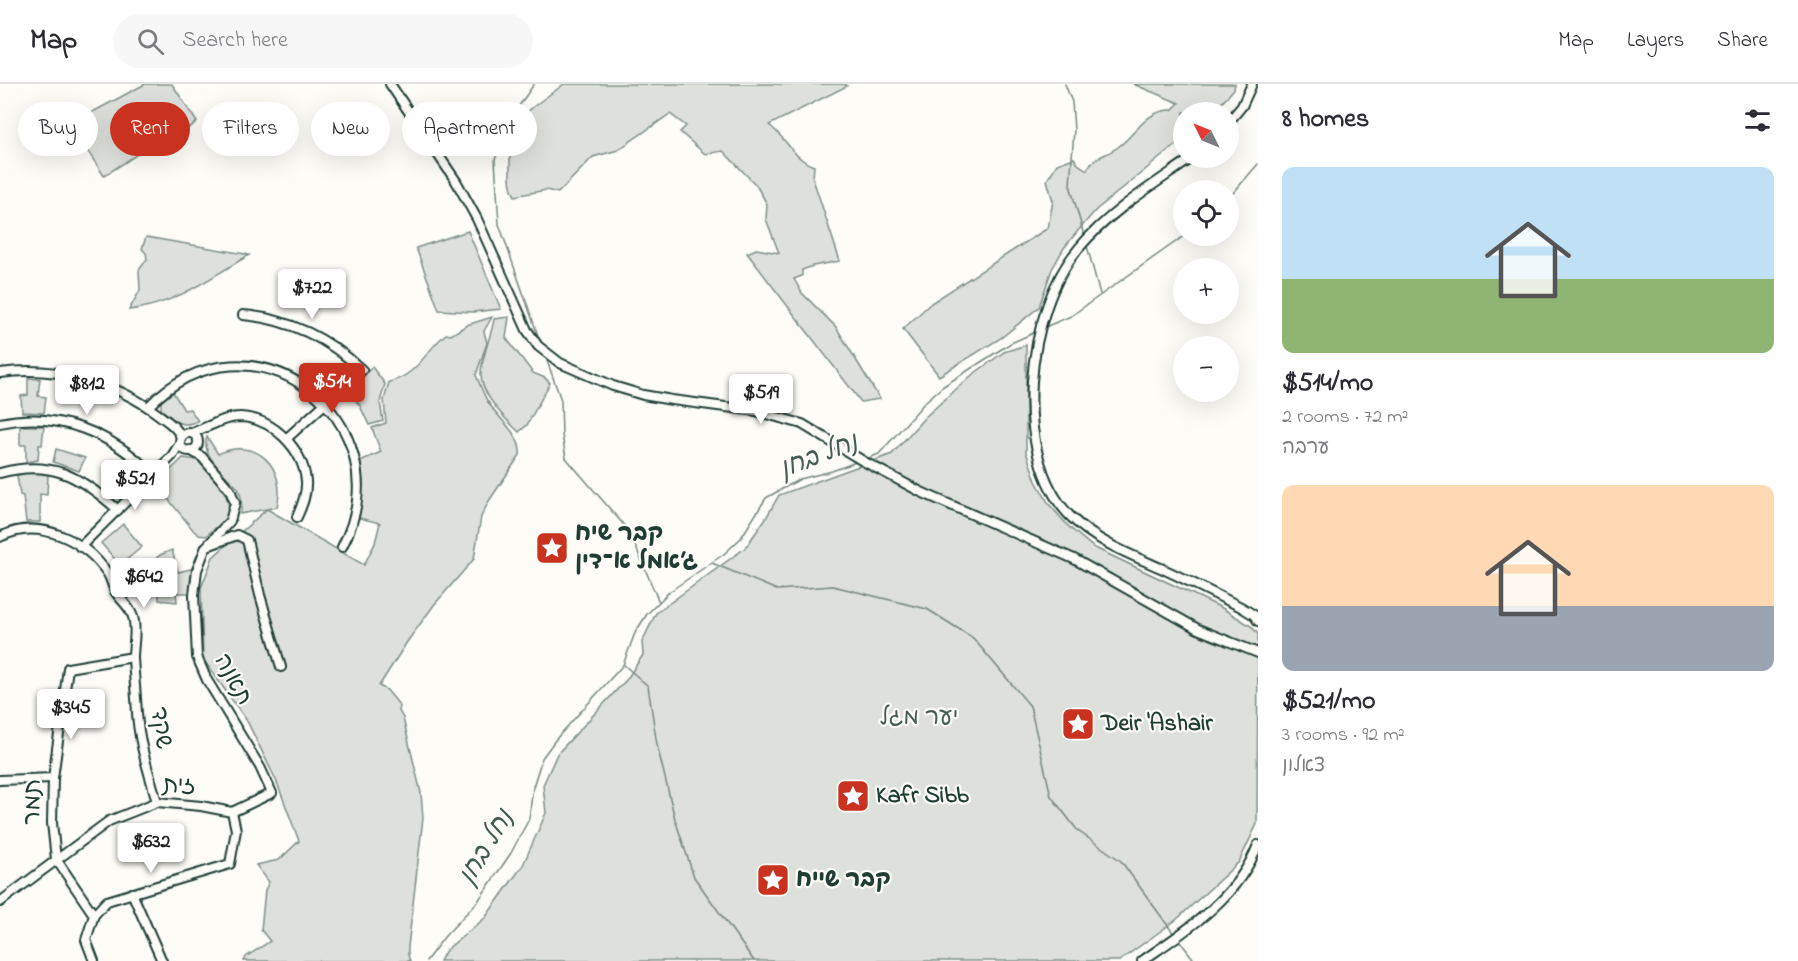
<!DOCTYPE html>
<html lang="en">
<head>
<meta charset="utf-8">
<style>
	body { margin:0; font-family:"Indie Flower","Playpen Sans Hebrew",sans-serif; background:#f7f7f7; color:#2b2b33; height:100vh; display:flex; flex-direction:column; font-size:22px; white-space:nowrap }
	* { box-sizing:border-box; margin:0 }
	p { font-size:20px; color:#7c7c81 }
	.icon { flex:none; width:33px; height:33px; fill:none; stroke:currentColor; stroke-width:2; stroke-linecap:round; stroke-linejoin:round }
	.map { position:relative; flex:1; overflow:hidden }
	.panel { display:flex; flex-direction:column; background:#fff; width:540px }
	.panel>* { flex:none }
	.top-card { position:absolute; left:18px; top:18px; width:570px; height:54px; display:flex; gap:12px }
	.needle { width:39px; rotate:313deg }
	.controls { position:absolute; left:1173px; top:18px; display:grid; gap:12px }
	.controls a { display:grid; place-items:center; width:66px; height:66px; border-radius:50%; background:#fff; box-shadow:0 6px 24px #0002; font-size:30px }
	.price { position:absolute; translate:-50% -51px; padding:0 14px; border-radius:6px; background:#fff; color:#222; font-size:20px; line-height:39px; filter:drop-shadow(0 2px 3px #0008) }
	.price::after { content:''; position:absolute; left:50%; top:36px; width:18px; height:14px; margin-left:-9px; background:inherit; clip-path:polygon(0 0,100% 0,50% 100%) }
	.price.selected { background:#c8321e; color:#fff }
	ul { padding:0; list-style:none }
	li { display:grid; align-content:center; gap:12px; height:318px; padding:0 24px }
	li span { display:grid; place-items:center; height:186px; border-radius:12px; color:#555 }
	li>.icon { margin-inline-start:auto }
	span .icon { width:108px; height:108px; fill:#fffc; stroke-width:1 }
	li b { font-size:26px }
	h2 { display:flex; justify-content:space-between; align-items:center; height:72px; padding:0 24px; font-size:26px }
	.chip { padding:0 21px; border-radius:27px; background:#fff; box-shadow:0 6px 24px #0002; font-size:21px; line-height:54px }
	.chip.selected { background:#c8321e; color:#fff }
	header { display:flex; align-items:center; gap:36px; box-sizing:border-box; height:84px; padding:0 30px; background:#fff; border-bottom:2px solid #e1e1e2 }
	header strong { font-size:28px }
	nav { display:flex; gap:33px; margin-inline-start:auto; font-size:21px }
	.search { width:420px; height:54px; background:#f7f7f7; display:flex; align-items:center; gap:15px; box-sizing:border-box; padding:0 21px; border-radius:33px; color:#7c7c81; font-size:22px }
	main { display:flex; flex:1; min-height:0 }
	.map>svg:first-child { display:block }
	.green { fill:#dde0db; stroke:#7e8e88; stroke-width:1.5 }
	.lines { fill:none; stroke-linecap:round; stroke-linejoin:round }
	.stream { stroke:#75877f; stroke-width:1.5 }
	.minor-casing { stroke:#1f3d34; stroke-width:12 }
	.minor { stroke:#fdfcf7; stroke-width:8 }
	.labels { text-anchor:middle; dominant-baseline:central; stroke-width:4.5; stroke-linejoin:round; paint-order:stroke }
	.poi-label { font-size:24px; font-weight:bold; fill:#1f3d34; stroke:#fdfcf7; text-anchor:start }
	.street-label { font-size:24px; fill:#1f3d34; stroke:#fdfcf7 }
	.park-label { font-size:24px; fill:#455e55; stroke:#fdfcf7 }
	.water-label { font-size:26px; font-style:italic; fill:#435c53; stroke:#fdfcf7 }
</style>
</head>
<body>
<header>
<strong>Map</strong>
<div class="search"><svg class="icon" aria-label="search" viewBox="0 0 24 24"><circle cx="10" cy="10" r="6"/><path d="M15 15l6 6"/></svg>Search here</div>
<nav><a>Map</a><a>Layers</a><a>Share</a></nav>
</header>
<main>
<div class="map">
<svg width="1258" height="877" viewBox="0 0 1258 877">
	<rect width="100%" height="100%" fill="#fdfcf7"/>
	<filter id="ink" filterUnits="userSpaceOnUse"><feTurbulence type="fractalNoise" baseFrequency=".0167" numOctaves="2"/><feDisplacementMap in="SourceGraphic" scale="12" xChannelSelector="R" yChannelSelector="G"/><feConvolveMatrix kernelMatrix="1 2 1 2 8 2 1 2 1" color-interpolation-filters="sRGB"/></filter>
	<g filter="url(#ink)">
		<g class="green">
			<path d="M145 0H172L197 38 189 44 187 42 162 54 104 92 70 40Z"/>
			<path d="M564 0H846L847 2 769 41C786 53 793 75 814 82L813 95 840 177 813 182 802 186V192L794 195 802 209 836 243 880 315 861 318 747 169 756 165 779 169 766 135 767 120 756 101 723 67 705 70 680 48 686 42 670 30 618 66 593 73 558 109 546 106 515 112C509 103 510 92 510 81 510 70 509 58 513 48 521 27 548 13 564 0Z"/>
			<path d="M1133 0H1235L1234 5 1214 28H1184L1183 55 1096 126 1077 148 1064 164 1052 185 1039 223 1001 254 939 292 903 245 931 219 1048 144 1053 117 1047 96 1057 80 1074 74 1078 80 1087 86C1092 73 1108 71 1118 63 1136 50 1147 25 1172 26L1179 19Z"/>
			<path d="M468 147 501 225 473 228 439 226 416 164Z"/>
			<path d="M146 153 245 170 249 171C210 194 175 221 129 226L140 206 139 186 147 175 146 169 142 165Z"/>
			<path d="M492 233 484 247 487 259 476 291C480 300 483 310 488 318 498 335 522 350 520 371L489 417 481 433 474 475 434 521 407 558 379 602 387 606 400 622 399 627 403 634 421 709 423 734 408 863V871L410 877H244L246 873 270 857 261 846 265 806 269 798 256 781 279 776 299 757 276 696 247 637 203 575 201 504 213 473 267 425 364 481 375 459 380 439 359 434 363 400 360 377 381 368 372 344 386 339 384 316 389 298C418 291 425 267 446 250L451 251 467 241Z"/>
			<path d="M509 233 506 254 533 289 545 294 550 299 527 341 519 348C505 335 481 311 481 290 480 279 492 249 494 235Z"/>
			<path d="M1026 261V368L1036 397 1049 420 1069 443 1093 463 1222 524 1251 542 1258 550 1257 740 1239 778 1176 836 1119 877H440L446 866 485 834 523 781 546 729 543 701 557 670 627 595 643 571 642 558 656 529 745 464 766 434 779 411 892 370 925 333 972 291 1004 268Z"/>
			<path d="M372 283 385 300 380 318 383 337 369 341 360 322 349 307Z"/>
			<path d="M28 294 40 295 38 312 46 313 44 329 22 328 21 312 28 311Z"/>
			<path d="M173 308 184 326 190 325 198 337C179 345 175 336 161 325V318Z"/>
			<path d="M20 342H44L42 361H39L38 376 26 378V361H20Z"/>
			<path d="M207 353 218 370C257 352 287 384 277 423L240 430C243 420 242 413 238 404 226 391 200 372 207 353Z"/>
			<path d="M56 365 85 374 79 387 53 378Z"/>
			<path d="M183 374 198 376C211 392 240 415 224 436 219 442 211 447 206 452L199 451 194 447 156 400Z"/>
			<path d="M25 389H40L48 391 47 411 40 410V438H26L23 412 20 411 17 391Z"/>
			<path d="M123 440 142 463 120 481 101 459Z"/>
			<path d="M172 466 178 488 195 484 190 509H176L177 518 159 516V505L153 497 135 494 160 471Z"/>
		</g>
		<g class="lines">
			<g class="stream">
				<path d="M534 0 508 38 495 76 499 140 541 260"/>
				<path d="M1065 0 1072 18 1074 46 1070 101 1085 155"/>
				<path d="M1228 115 1258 80"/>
				<path d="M1087 162 1100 210"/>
				<path d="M1045 243 1071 232 1184 152"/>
				<path d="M545 271 561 316 562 351 566 374 629 447 659 518"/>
				<path d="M866 375 879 370 926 317 942 303 1011 259 1038 247"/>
				<path d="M712 479 777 506 833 502 927 525 973 554 1030 622 1051 712 1078 747 1121 777 1174 850"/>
				<path d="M624 581 648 602 657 661 675 735 694 793 754 877"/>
				<path d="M1179 856 1195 877"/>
				<path d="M426 877 445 852 478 817 511 769 529 735 533 703 542 674 556 655 623 581 635 549 647 530 669 508 724 470 741 454 766 414 800 395 832 387 859 377"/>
			</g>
			<g class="minor-casing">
				<g id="minor">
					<path d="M390 0 456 97 477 135 527 246 538 262 560 279 613 302 643 311 672 316 756 327 802 340 863 377 921 408 1074 475 1198 545 1258 569"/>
					<path d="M1228 39 1242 22 1252 0"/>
					<path d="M1192 74C1153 101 1110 127 1079 164 1026 226 1010 369 1069 431 1094 457 1131 471 1163 485 1189 497 1215 510 1241 523L1254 531 1258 537"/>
					<path d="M243 231C289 235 328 254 362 286L286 355"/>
					<path d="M0 289C55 281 114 297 159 331 167 337 177 343 181 353"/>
					<path d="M148 323C251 215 408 337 342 463"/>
					<path d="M0 339C58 326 113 350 153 391"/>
					<path d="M191 349C207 344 223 333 240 333 273 334 303 365 306 397 307 410 302 422 297 433"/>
					<circle cx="189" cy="358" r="9"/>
					<path d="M0 389C51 375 80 392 118 426"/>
					<path d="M0 453C39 433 85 456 108 490 111 495 112 501 115 507 120 516 130 522 133 533 137 546 133 561 133 574 134 592 136 611 137 629 139 661 149 688 157 718"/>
					<path d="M210 461 237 451 247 456 260 511 281 583"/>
					<path d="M80 463 172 372 180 359"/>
					<path d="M133 573 68 584 53 694 52 739 56 775 94 831 107 817 230 780 236 746 232 728"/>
					<path d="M0 696 53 694"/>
					<path d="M132 809 162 877"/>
					<path d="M0 818 109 737 157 718 201 722 232 728 272 709 260 683 207 596 197 573 194 511 197 486 206 463 230 437 235 419 230 406 202 373 190 366"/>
					<path d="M94 831 86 856 94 877"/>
					<path d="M1142 877C1188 845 1237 815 1258 761"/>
				</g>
			</g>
			<use href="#minor" class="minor"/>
		</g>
	</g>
	<defs>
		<g id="sight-square" transform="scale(1.725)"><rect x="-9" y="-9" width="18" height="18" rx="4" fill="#c8321e" stroke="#fdfcf7"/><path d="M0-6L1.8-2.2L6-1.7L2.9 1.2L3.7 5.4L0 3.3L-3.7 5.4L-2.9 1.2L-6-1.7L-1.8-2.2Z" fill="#fff"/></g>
	</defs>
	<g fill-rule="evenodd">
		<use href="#sight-square" x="552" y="464"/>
		<use href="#sight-square" x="1078" y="640"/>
		<use href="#sight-square" x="853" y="712"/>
		<use href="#sight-square" x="773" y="796"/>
	</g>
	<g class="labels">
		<g class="poi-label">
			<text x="575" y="450">קבר שיח<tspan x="575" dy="28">ג׳אמל א־דין</tspan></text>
			<text x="1101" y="640">Deir 'Ashair</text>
			<text x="876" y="712">Kafr Sibb</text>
			<text x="796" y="796">קבר שייח</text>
		</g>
		<g class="street-label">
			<text transform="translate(232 596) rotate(62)">תאנה</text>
			<text transform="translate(160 644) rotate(82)">שקד</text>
			<text transform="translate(179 703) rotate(2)">זית</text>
			<text transform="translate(34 718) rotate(-89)">תמר</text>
		</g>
		<g class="park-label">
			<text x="919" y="634">יער מגל</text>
		</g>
		<g class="water-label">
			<text transform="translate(819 373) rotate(-21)">נחל בחן</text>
			<text transform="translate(487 764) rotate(-59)">נחל בחן</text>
		</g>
	</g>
</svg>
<div class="controls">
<a><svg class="needle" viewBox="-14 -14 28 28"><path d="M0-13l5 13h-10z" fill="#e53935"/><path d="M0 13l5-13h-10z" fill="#7c7c81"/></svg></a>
<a><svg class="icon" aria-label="locate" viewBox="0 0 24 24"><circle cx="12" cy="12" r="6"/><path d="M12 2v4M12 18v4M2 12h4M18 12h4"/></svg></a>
<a>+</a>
<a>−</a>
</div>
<b class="price" style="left:312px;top:236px">$722</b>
<b class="price selected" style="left:332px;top:330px">$514</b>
<b class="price" style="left:87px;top:332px">$812</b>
<b class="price" style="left:761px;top:341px">$519</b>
<b class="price" style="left:135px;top:427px">$521</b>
<b class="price" style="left:144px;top:525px">$642</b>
<b class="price" style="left:71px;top:656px">$345</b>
<b class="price" style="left:151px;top:790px">$632</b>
<div class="top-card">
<a class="chip">Buy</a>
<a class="chip selected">Rent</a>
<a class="chip">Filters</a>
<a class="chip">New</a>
<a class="chip">Apartment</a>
</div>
</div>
<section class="panel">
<h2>8 homes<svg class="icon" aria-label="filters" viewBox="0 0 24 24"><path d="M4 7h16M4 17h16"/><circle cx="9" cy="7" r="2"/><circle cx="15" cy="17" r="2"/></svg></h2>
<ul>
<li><span style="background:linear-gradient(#bfe0f5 60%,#8fb573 0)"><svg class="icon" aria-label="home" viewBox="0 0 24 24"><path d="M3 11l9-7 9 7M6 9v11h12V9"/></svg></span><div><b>$514/mo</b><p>2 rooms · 72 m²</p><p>ערבה</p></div></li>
<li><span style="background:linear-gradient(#ffd9b3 65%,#9aa5b1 0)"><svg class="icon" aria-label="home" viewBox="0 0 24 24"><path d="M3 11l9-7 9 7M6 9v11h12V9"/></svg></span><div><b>$521/mo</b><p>3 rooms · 92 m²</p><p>צאלון</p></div></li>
</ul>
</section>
</main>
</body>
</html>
